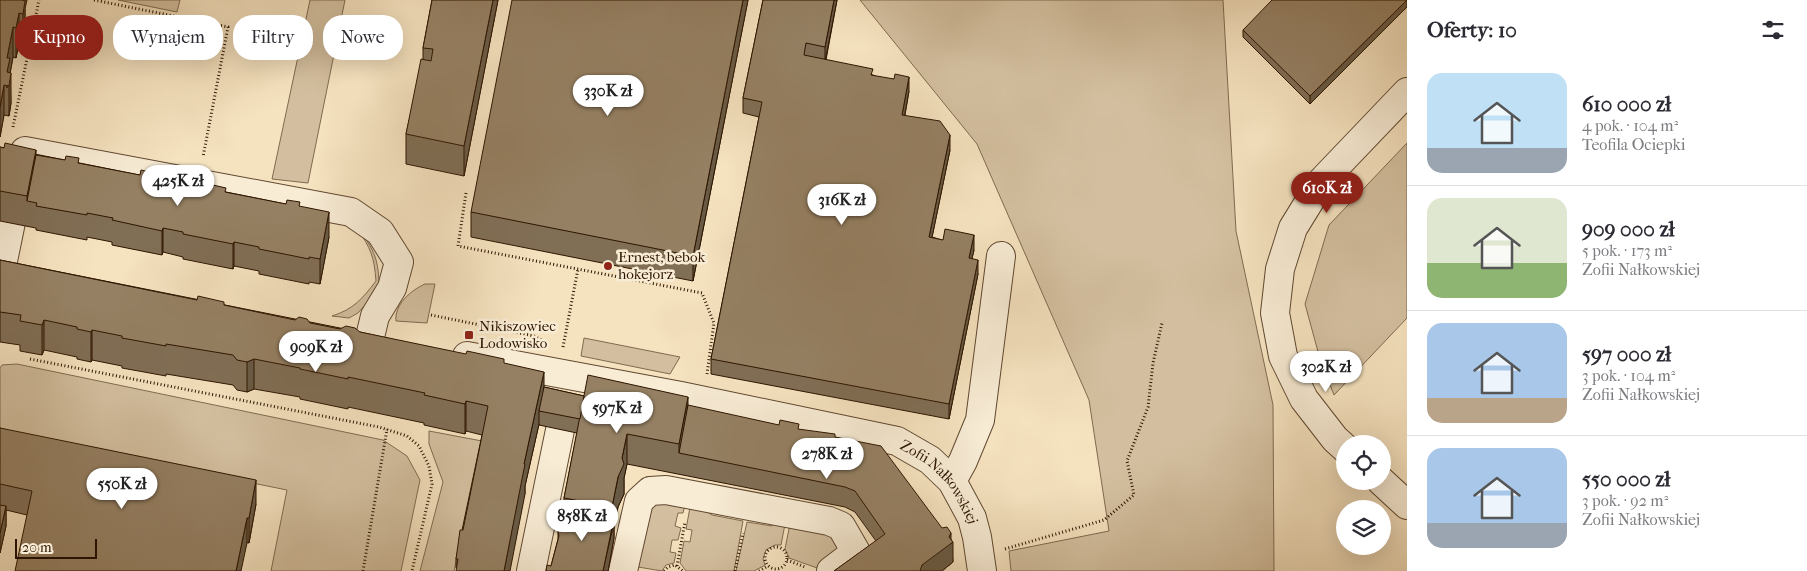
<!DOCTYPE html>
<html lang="pl">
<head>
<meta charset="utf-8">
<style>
	body { margin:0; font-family:"IM FELL French Canon",serif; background:#f2f2f3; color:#2b2b33; height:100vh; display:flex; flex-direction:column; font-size:19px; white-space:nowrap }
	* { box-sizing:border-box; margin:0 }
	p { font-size:16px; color:#7c7c81 }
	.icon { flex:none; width:28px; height:28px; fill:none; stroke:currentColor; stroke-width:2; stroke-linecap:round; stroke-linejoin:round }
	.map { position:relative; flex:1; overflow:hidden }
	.drawer { display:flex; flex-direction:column; background:#fff; width:400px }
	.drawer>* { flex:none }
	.banner { position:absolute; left:15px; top:15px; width:475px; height:45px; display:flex; gap:10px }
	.buttons { position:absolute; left:1336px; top:435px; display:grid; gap:10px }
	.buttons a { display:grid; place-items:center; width:55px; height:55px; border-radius:50%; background:#fff; box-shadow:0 5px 20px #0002; font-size:25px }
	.scale { position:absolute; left:15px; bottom:12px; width:82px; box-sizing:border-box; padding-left:5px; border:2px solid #2e1500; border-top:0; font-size:14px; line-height:18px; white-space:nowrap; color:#2e1500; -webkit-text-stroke:4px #f8ecd5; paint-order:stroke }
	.price { position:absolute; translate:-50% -42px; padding:0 11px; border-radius:18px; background:#fff; color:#222; font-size:16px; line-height:32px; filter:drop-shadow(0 1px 2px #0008) }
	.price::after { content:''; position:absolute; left:50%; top:30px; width:15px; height:11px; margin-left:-8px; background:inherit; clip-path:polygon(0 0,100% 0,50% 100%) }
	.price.selected { background:#8f2418; color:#fff }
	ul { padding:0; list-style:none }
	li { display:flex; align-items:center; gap:15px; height:125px; padding:0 20px }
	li+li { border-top:1px solid #e1e1e2 }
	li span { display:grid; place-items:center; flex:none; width:140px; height:100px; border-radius:15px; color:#555 }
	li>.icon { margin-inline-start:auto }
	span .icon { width:60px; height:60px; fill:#fffc; stroke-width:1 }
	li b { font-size:21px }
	h2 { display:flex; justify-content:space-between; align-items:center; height:60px; padding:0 20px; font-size:21px }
	.pill { padding:0 18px; border-radius:20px; background:#fff; box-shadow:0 5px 20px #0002; font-size:18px; line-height:45px }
	.pill.selected { background:#8f2418; color:#fff }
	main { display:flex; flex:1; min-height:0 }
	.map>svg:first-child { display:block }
	.green { fill:#d3bf9f; stroke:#806a50 }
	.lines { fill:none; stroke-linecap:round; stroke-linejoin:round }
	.minor-casing { stroke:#604830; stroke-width:30 }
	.path { stroke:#2e1500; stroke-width:3; stroke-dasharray:1 2.5; stroke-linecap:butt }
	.minor { stroke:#f8ecd5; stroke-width:28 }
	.wall { fill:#806e55; stroke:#2e1500 }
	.shaded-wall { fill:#685a45; stroke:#2e1500 }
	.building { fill:#958063; stroke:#2e1500 }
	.poi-dot { fill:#8f2418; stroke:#f8ecd5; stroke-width:2 }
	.labels { text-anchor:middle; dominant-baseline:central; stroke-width:5; stroke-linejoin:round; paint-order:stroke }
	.poi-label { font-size:15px; fill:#2e1500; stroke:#f8ecd5; text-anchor:start }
	.street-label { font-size:15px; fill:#2e1500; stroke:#f8ecd5 }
</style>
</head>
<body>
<main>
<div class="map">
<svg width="1407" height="571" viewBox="0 0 1407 571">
	<rect width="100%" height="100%" fill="#f5e2bf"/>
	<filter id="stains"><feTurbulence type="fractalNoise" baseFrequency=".004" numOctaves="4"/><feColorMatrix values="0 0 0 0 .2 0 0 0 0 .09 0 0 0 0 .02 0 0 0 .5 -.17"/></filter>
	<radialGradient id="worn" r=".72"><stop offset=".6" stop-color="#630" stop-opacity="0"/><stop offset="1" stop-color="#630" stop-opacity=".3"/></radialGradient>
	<g class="green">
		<path d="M118 0H180L177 12Z"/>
		<path d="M310 0H345L308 183 272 179Z"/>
		<path d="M860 0H1223L1236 231 1273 405 1274 571H1011L1009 551 1109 531 1089 400 977 144Z"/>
		<path d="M1407 143V318L1334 395 1320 359 1305 304 1329 225Z"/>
		<path d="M357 228C375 249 379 261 379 289L358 313 349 318 332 316C354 309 362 299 376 281 374 256 371 249 357 228Z"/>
		<path d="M425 284H435L427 323 396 321C394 305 411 290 425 284Z"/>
		<path d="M584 338 680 357 670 374 581 356Z"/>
		<path d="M17 364 383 440 407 456 420 480 401 571H271L287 490 0 432V368L2 365Z"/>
		<path d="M429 431 482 441 454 571H420L443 482 429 444Z"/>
		<path d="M660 500 686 501 683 513H678L675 526 681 528 678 540H672L670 552 676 553 674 563 666 565 662 571 632 566 644 513Z"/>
		<path d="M691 502 712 515 743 521 734 571H686L680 563 684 541 690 542 692 530 686 529Z"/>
		<path d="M775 518 786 519 781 545H775L766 550 763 559 765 565 754 571H736L747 522 772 526Z"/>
		<path d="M790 524 829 527 843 546 820 569 789 558 785 549Z"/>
	</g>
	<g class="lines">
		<g class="minor-casing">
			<g id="minor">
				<path d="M20 176 25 151 351 212 380 232 399 262 392 288 375 316 370 337"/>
				<path d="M3 261 11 222"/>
				<path id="s1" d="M467 356 681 396 897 441 930 460 952 481 972 518 977 537 982 571"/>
				<path d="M1345 448 1335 439 1304 399 1283 356 1275 313 1280 269 1293 228 1322 181 1407 92"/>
				<path d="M952 481 963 461 980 420 1001 256"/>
				<path d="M1381 481 1407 505"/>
				<path d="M531 571 560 430"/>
				<path d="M623 571 639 501 650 491 666 490 829 521 841 526 856 552 831 571"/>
			</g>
		</g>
		<g class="path">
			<path d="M94 0 228 27 203 157"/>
			<path d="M13 127 39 0"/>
			<path d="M466 193 458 246 702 293 714 323 707 374"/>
			<path d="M431 315 534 336 541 340"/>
			<path d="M563 347 578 269"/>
			<path d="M30 359 379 427 407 436 419 446 429 466 432 484 412 571"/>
			<circle cx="776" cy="558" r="11"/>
			<path d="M1005 549 1104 520 1134 495 1127 461 1148 407 1153 363 1162 323"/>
			<path d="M787 560 805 567"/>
			<path d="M677 566 685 522"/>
			<path d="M363 571 387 429"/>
			<path d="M664 571 668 567 675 565 683 571"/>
			<path d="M735 571 743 533"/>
			<path d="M759 571 768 566"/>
		</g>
		<use href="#minor" class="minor"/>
	</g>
	<g class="wall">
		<path d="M0 0 25 9V31L23 44 19 43 16 58 13 57 10 73 11 103 9 116 4 115 0 137Z"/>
		<path d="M432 0H498L464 176 406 164V134L423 59V48Z"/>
		<path d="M748 0 693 281 471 237V212Z"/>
		<path d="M763 0H837L826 60 873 75 909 91 905 115 950 150 932 237 974 250 972 258 978 274 949 419 711 374V359L759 117 743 113V98Z"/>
		<path d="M1407 0 1310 104 1243 37V30Z"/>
		<path d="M0 147 154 178 167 183 197 189 226 192 300 207 329 237 320 284 309 282V284L259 274V271L234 266 233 269 183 259V257L163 252 162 255 112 245V242L87 237V240L36 230V228L0 221Z"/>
		<path d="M0 260 360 332 504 364 544 387 584 396 688 407 835 437 951 539 953 562 942 571H834L876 541 855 512 845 507 627 464 624 478V494L618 507 614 525V538L608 571H546L551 566 558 539V530L564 508V498L577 433 539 425V424L525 486V494L456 568V559L482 435 466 431 465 434 424 425V423L348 407V409L300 399V397L254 389 247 392 237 390 233 385 166 374V376L122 368V366L92 360 91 362 77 359V357L44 350 42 355 20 351V345L0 342Z"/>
		<path d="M0 428 256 504 249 543 27 515 6 510V526L0 553Z"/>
	</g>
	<g class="shaded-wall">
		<path d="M21 0H27L25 9V31L23 44V14Z"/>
		<path d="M493 0H498L464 176V146Z"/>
		<path d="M743 0H748L693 281V256Z"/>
		<path d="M834 0H837L825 62V47Z"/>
		<path d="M1407 0V7L1310 104V96Z"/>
		<path d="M19 13V43L16 58V28Z"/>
		<path d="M13 27V57L10 74 11 73V103L9 116V86H7V88V58Z"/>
		<path d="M909 77V91L902 130V115Z"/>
		<path d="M4 85V115L0 137V107Z"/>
		<path d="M950 135V150L929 252V237Z"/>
		<path d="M36 150V180L27 201V196Z"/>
		<path d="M329 212V237L320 284V259Z"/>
		<path d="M163 228V252L162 255V231Z"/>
		<path d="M974 235V250L969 272V258Z"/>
		<path d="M234 242V266L233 269V244Z"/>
		<path d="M978 260V274L949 419V404Z"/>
		<path d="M44 320V350L42 355V325Z"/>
		<path d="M92 330V360L91 362V332Z"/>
		<path d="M254 359V389L247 392V362Z"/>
		<path d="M544 372V402L539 411V424L525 486V494L510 571H504L524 464Z"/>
		<path d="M688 397V427L679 453V444Z"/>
		<path d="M466 401V431L465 434V404Z"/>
		<path d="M627 434V464L624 478V494L618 507 614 525V538L608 571H603L612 531V507Z"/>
		<path d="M256 480V504L249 543V518Z"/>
		<path d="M6 506V526L0 553V533Z"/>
		<path d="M247 518V543L241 571H236Z"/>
		<path d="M951 533V544L953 542V562L942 571H919L922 565 949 537Z"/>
	</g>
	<g class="building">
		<path d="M0 0H22L25 1 23 14 19 13 16 28 13 27 7 58H10L7 72 11 73 9 86 4 85 0 107Z"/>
		<path d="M432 0H493L464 146 406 134 421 59 431 61 433 49 423 48Z"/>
		<path d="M512 0H743L693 256 471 212Z"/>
		<path d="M763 0H834L825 47 806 43 804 55 873 69 871 75 894 79 895 74 909 77 902 115 940 121 950 135 929 237 943 240 945 229 974 235 969 258 978 260 949 404 711 359 762 102 743 98Z"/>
		<path d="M1272 0H1407L1310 96 1243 30Z"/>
		<path d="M5 143 36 150 27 196 0 191V147L4 148Z"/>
		<path d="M36 155 65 160 66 156 79 158 78 163 140 175 141 170 154 173 153 177 167 180V183L197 189 198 186 212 189 213 185 226 188 225 192 286 204 287 200 300 202 299 206 329 212 320 259 309 257V259L259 249V247L234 242 233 244 183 234V232L163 228 162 231 112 220 113 218 87 213V215L36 206 37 203 27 201Z"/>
		<path d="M0 260 197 300 198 296 224 302V305L295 320 299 317 307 319 310 323 340 329 346 326 355 328 360 332 466 354 467 351 504 359V363L544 372 524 464H525L504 571H456L458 559H456L460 530H463L488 406 466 401 465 404 424 395 425 393 348 377V379L300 369V368L254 359 247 362 237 360 233 355 166 344V346L122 338V336L92 330 91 332 77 329V327L44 320 42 325 20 321 21 315 0 312Z"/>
		<path d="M588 375 688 397 679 444 627 434 622 458 624 464 618 477 612 507 564 498Z"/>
		<path d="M544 387 584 396 580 419 539 411Z"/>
		<path d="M688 405 779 425 780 420 799 424 798 429 835 434V437L881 446 942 528 947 527 951 533 949 537 953 542 922 565 920 571H834L885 534 855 491 845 487 679 453Z"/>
		<path d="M0 428 256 480 249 518H247L236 571H15L32 491 0 484Z"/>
		<path d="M0 505 6 506 0 533Z"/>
		<path d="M564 508 614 518 603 571H546L547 565 551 566 559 536 558 530Z"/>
	</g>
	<g class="poi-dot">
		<circle cx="608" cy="266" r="5"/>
		<rect x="464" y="330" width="10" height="10" rx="2.5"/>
	</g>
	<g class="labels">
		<g class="poi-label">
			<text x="618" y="257">Ernest, bebok<tspan x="618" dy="17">hokejorz</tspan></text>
			<text x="479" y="326">Nikiszowiec<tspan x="479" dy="17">Lodowisko</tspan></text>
		</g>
		<g class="street-label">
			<text stroke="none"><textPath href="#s1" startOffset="499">Zofii Nałkowskiej</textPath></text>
		</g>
	</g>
	<rect width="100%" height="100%" filter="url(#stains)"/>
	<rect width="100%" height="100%" fill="url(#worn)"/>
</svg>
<div class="buttons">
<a><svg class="icon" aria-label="locate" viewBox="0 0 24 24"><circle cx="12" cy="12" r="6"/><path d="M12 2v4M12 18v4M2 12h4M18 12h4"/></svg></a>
<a><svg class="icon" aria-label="layers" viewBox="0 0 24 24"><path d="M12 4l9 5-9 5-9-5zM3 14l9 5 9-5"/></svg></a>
</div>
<div class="scale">20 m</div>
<b class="price" style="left:608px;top:117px">330K zł</b>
<b class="price" style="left:178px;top:207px">425K zł</b>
<b class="price selected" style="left:1327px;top:214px">610K zł</b>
<b class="price" style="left:842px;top:226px">316K zł</b>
<b class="price" style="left:316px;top:373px">909K zł</b>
<b class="price" style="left:1326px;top:393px">302K zł</b>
<b class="price" style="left:617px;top:434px">597K zł</b>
<b class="price" style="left:827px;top:480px">278K zł</b>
<b class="price" style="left:122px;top:510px">550K zł</b>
<b class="price" style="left:582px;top:542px">858K zł</b>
<div class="banner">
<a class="pill selected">Kupno</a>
<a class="pill">Wynajem</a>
<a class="pill">Filtry</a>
<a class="pill">Nowe</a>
</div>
</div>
<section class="drawer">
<h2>Oferty: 10<svg class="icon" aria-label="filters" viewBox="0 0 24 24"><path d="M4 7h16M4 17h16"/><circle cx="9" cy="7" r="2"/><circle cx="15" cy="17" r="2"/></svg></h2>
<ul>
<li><span style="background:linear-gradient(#bfe0f5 75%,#9aa5b1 0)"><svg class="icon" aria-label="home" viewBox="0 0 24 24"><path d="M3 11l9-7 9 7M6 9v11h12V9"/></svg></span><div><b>610 000 zł</b><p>4 pok. · 104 m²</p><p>Teofila Ociepki</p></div></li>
<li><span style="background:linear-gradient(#dfe7d0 65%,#8fb573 0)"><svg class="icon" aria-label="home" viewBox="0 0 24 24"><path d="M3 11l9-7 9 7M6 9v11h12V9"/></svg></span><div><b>909 000 zł</b><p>5 pok. · 173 m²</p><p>Zofii Nałkowskiej</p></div></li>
<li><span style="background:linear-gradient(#a9c7e8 75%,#b9a48a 0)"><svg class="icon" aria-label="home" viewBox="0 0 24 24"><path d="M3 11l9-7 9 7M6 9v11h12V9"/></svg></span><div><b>597 000 zł</b><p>3 pok. · 104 m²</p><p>Zofii Nałkowskiej</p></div></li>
<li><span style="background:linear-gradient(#a9c7e8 75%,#9aa5b1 0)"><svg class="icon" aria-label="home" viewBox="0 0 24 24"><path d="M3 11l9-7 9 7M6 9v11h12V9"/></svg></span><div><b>550 000 zł</b><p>3 pok. · 92 m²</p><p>Zofii Nałkowskiej</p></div></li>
</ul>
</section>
</main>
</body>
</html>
